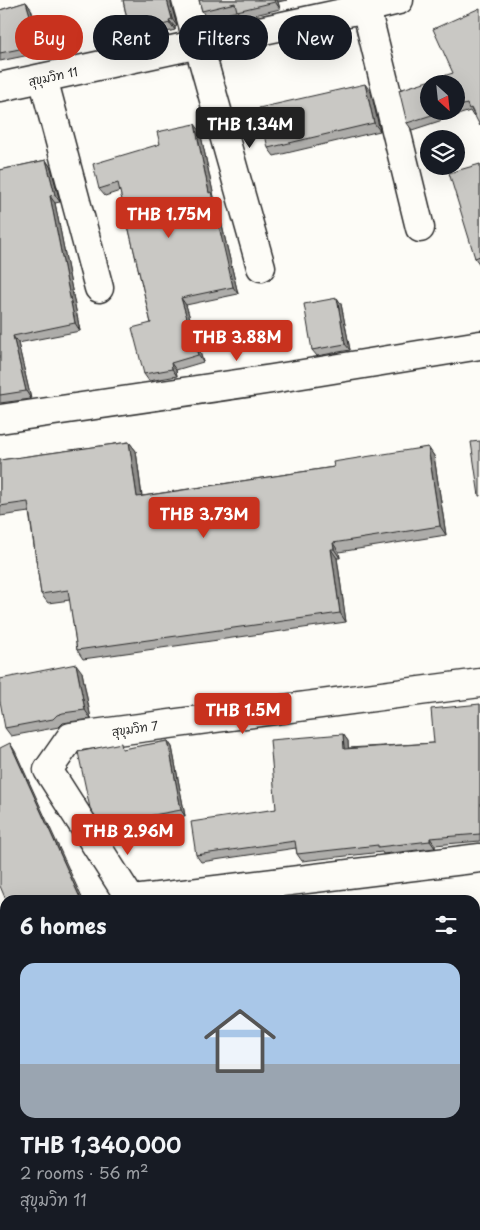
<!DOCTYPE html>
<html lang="en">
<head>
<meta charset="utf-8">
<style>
	body { margin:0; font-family:"Playpen Sans","Playpen Sans Thai",sans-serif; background:#242831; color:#f1f3f6; height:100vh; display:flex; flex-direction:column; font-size:19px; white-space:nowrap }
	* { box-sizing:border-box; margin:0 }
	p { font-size:16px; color:#9ea1a6 }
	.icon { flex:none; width:28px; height:28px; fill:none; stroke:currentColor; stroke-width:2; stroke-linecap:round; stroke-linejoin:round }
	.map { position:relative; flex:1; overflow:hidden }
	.panel { position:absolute; left:0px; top:895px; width:480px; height:335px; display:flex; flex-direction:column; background:#171b24; border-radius:15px 15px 0 0; box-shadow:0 5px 20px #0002 }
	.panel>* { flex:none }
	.top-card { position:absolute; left:15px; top:15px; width:450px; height:45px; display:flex; gap:10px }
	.needle { width:32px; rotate:153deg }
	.controls { position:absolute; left:420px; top:75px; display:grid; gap:10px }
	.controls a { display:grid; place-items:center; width:45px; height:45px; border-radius:50%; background:#171b24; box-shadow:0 5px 20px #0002; font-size:25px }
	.price { position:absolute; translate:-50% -42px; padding:0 11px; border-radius:5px; background:#c8321e; color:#fff; font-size:16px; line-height:32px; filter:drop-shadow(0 1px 2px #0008) }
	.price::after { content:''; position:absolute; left:50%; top:30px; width:15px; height:11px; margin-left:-8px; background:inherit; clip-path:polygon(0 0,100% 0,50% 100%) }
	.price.on { background:#222; color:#fff }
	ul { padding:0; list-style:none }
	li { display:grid; align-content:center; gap:10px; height:265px; padding:0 20px }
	li span { display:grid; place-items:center; height:155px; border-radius:15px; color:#555 }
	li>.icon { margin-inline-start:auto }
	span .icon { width:90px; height:90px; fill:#fffc; stroke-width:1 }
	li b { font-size:21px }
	h2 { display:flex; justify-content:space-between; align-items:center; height:60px; padding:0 20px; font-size:21px }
	.chip { padding:0 18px; border-radius:22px; background:#171b24; box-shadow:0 5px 20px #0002; font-size:18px; line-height:45px }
	.chip.on { background:#c8321e; color:#fff }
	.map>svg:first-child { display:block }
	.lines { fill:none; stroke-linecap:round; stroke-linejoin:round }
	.minor-casing { stroke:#2b2b2b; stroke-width:31 }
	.minor { stroke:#fdfcf7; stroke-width:28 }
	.wall { fill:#adaca9; stroke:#2b2b2b; fill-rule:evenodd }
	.shaded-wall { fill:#8d8c89; stroke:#2b2b2b }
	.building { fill:#c9c8c4; stroke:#2b2b2b }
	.labels { text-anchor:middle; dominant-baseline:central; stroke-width:4.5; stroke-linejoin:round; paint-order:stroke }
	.street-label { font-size:12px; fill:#2b2b2b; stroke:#fdfcf7 }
</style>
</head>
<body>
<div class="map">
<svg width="480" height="1230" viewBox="0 0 480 1230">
	<rect width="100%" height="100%" fill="#fdfcf7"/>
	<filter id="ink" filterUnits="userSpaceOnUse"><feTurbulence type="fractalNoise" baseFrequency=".02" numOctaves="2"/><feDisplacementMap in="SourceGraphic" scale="10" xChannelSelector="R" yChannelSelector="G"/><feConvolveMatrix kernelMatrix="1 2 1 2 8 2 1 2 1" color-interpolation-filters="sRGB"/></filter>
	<g filter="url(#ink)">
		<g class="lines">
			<g class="minor-casing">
				<g id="minor">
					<path d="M186 0 261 267"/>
					<path d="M366 8 420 228"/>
					<path d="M43 78 99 288"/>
					<path d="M0 87 366 8 399 0"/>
					<path d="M0 419 272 379 480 345"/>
					<path d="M131 900 48 770 71 737 480 683"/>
					<path d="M133 900 480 858"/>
					<path d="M475 976H480"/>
					<path d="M0 1144 5 1143"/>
				</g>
			</g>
			<use href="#minor" class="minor"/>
		</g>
		<g class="wall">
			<path d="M123 0H171V4L177 26 175 27V30L136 40 130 33Z"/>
			<path d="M199 0H287L278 2 280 9 242 18 237 11 207 19 202 11Z"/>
			<path d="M26 2 31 9 44 52 0 61V10Z"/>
			<path d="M453 73 474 115 473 116 470 111 412 130 407 123ZM456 84V111H429Z"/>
			<path d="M371 92 380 131 274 156 268 148Z"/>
			<path d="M200 131 214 197 216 200 238 294 186 305 203 362 176 370 177 376 149 381 144 374 151 323 120 191 105 196 99 189 160 144Z"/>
			<path d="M46 160 51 168 60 202 55 203 80 331 18 343 31 399 0 403V170Z"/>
			<path d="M480 164V265L475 258Z"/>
			<path d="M337 298 341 304 350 350 317 356 312 350Z"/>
			<path d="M129 442 136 451 142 496 334 467 428 447 434 456 446 535 339 552 340 558H337L346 622 83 659 77 650 70 600 48 603 41 594 29 512 0 516V460Z"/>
			<path d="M82 672 91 719 69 722 63 723 59 727 11 736 5 728Z"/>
			<path d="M480 704V841L435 845V848L383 854 382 852 302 861 297 854 296 848 201 862 196 855 276 809 343 734 348 741V748L434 743Z"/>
			<path d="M168 741 172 747 185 816 142 824V827L108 835 90 808 125 749Z"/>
			<path d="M5 924V961L0 962V926Z"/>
			<path d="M5 1020V1128H3L0 1123V1023Z"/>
			<path d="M5 1162V1197L0 1200V1163Z"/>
		</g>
		<g class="shaded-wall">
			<path d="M167 0H171V4L177 26 172 19Z"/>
			<path d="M274 0H277L278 2 280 9Z"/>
			<path d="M26 2 31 9 44 52 39 45Z"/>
			<path d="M169 20 175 27V30L170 23Z"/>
			<path d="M365 84 371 92 380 131 374 123Z"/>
			<path d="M195 124 200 131 214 197 216 200 238 294 233 287 209 193Z"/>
			<path d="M46 160 51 168 60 202 55 195Z"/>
			<path d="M50 196 55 203 80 331 75 323Z"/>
			<path d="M181 298 186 305 203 362 198 355Z"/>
			<path d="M337 298 341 304 350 350 345 344Z"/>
			<path d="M13 336 18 343 31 399 26 391Z"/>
			<path d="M171 363 176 370 177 376 172 369Z"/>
			<path d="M129 442 136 451 143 506 137 497Z"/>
			<path d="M428 447 434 456 446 535 440 526Z"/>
			<path d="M333 543 339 552 340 558 334 549Z"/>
			<path d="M331 549 337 558 346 622 340 613Z"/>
			<path d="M76 664 82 672 91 719 85 710Z"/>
			<path d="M343 734 348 741 349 756 344 749Z"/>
			<path d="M168 741 172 747 185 816 181 810Z"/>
			<path d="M10 743 15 751 83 900H81Z"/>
			<path d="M430 838 435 845V848L430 841Z"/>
		</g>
		<g class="building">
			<path d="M123 0H167L172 19 169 20 170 23 130 33Z"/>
			<path d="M199 0H274L275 2 237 11 235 3 202 11Z"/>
			<path d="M26 2 39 45 0 53V10Z"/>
			<path d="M480 8V126L471 108 469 109 467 104 456 107V84H429V111H444L407 123 399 90 453 73 433 29Z"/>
			<path d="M365 84 374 123 268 148 259 108Z"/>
			<path d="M195 124 209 193 211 192 233 287 181 298 198 355 171 363 172 369 144 374 132 328 151 323 118 183 99 189 93 164 160 144 157 132Z"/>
			<path d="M46 160 55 195 50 196 75 323 13 336 26 391 0 395V170Z"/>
			<path d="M480 164V256L475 258 449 173Z"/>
			<path d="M337 298 345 344 312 350 304 304Z"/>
			<path d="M480 441V496H479L471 442Z"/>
			<path d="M129 442 137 497 334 467 333 462 428 447 440 526 333 543 334 549H331L340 613 77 650 68 590 41 594 28 502 0 506V460Z"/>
			<path d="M76 664 85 710 63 713 57 715 53 719 5 728 0 701V679Z"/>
			<path d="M480 704V834L430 838V841L378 847V845L297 854 295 841 196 855 191 822 276 809 270 740 343 734 344 749 434 743 431 709Z"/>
			<path d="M168 741 181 810 137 818 138 821 104 829 90 808 78 752 121 743 122 749Z"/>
			<path d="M10 743 81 900H6L0 886V748Z"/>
			<path d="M5 924V951L0 952V926Z"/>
			<path d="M5 1020V1121L0 1120V1023Z"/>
			<path d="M4 1160 5 1162V1189L0 1192V1163Z"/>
			<path d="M56 1225H185L187 1229 185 1230H58Z"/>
		</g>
	</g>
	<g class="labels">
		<g class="street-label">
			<text transform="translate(53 76) rotate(-12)">สุขุมวิท 11</text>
			<text transform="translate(135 728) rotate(-8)">สุขุมวิท 7</text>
		</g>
	</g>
</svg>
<div class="controls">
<a><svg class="needle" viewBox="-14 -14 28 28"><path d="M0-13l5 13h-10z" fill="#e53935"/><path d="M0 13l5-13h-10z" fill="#9ea1a6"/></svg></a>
<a><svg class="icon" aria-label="layers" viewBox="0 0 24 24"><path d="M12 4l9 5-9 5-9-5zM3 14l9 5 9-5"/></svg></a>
</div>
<b class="price on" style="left:250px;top:149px">THB 1.34M</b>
<b class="price" style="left:169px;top:239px">THB 1.75M</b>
<b class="price" style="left:237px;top:362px">THB 3.88M</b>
<b class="price" style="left:204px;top:539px">THB 3.73M</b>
<b class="price" style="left:243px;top:735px">THB 1.5M</b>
<b class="price" style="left:128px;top:856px">THB 2.96M</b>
<div class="top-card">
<a class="chip on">Buy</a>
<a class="chip">Rent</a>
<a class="chip">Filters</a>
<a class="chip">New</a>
</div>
<section class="panel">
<h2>6 homes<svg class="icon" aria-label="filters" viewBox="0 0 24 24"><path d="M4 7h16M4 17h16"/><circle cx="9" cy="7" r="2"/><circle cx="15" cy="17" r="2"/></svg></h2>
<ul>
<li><span style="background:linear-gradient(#a9c7e8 65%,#9aa5b1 0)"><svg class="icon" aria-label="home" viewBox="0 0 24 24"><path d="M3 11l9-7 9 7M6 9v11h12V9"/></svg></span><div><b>THB 1,340,000</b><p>2 rooms · 56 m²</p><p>สุขุมวิท 11</p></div></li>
</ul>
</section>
</div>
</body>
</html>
